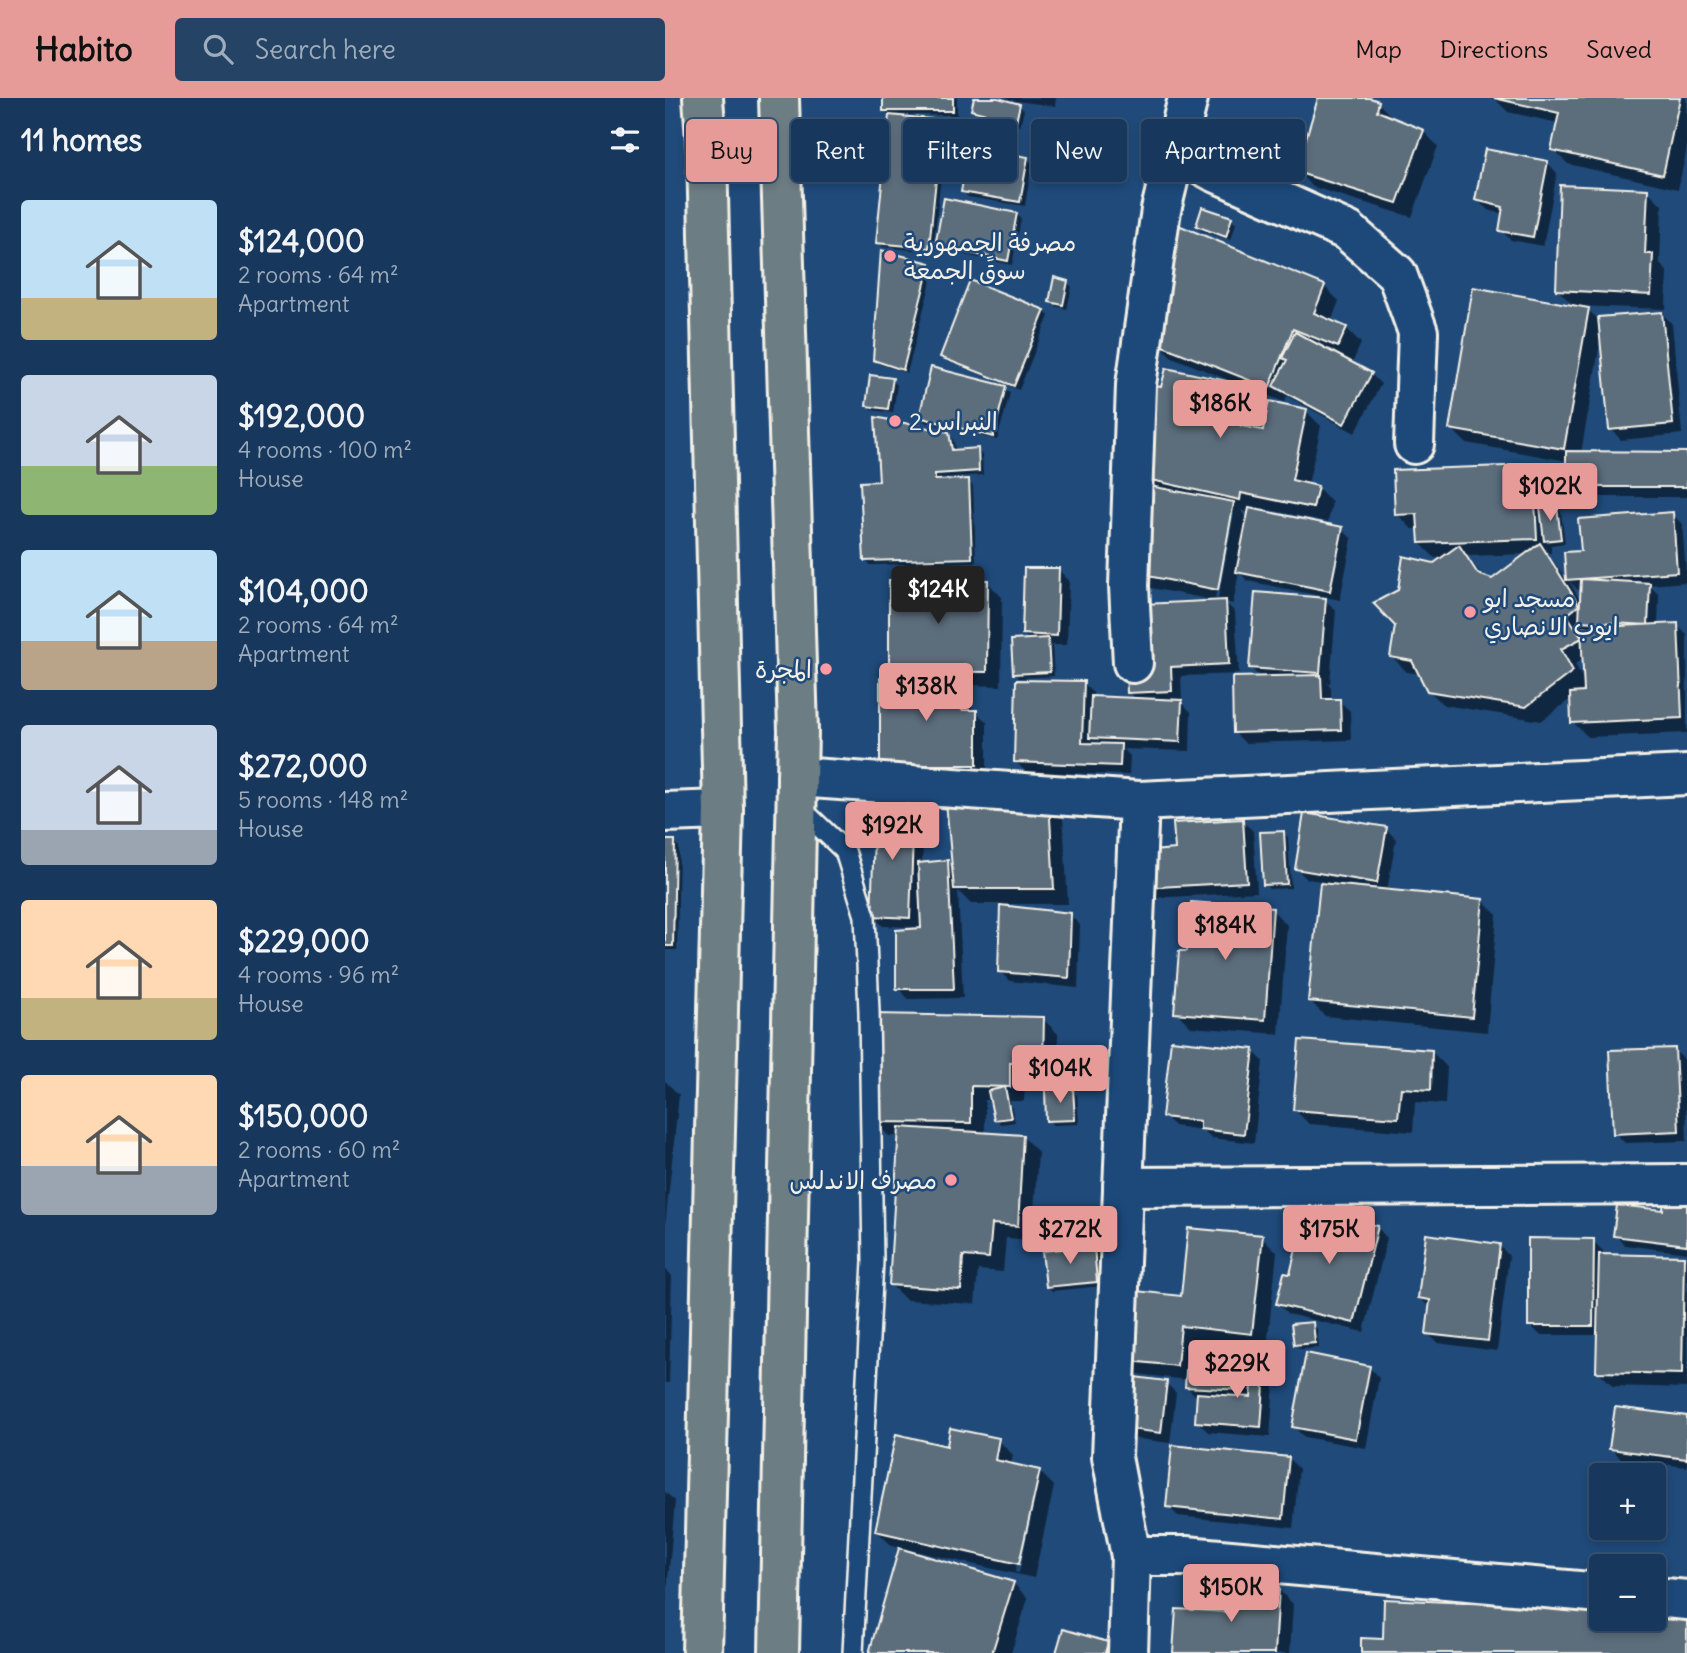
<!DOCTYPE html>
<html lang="en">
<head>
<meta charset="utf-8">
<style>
	body { margin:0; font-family:Delius,"Playpen Sans Arabic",sans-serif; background:#244365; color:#f1f3f6; height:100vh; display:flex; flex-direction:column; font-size:26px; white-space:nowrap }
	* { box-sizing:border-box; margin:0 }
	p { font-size:23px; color:#9eacbb }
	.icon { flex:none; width:38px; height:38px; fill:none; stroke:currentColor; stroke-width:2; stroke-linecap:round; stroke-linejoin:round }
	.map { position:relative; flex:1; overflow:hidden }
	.drawer { display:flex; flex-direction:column; background:#17385c; width:665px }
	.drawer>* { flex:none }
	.banner { position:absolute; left:21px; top:21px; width:665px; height:63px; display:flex; gap:14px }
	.fabs { position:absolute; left:924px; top:1365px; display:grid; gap:14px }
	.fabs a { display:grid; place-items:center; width:77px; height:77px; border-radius:7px; background:#17385c; box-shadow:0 4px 10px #0003,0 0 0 2px #365272; font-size:35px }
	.price { position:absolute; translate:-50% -60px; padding:0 16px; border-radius:7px; background:#e69b98; color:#111; font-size:23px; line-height:46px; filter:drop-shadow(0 2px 4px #0008) }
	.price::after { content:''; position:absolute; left:50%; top:42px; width:21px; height:16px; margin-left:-10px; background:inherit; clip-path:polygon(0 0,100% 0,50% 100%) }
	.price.active { background:#222; color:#fff }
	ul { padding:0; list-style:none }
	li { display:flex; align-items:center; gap:21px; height:175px; padding:0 21px }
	li span { display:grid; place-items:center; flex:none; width:196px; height:140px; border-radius:7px; color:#555 }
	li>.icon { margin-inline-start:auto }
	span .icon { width:84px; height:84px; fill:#fffc; stroke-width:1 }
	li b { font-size:30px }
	h2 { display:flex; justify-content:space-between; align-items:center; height:84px; padding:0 21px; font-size:30px }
	.chip { padding:0 24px; border-radius:7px; background:#17385c; box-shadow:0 4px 10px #0003,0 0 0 2px #365272; font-size:24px; line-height:63px }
	.chip.active { background:#e69b98; color:#111 }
	header { display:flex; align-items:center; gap:42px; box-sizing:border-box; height:98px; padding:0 35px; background:#e69b98; color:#111 }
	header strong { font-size:33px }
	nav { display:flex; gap:38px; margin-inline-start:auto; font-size:24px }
	.search { width:490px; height:63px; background:#244365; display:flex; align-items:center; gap:18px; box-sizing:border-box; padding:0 24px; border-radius:7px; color:#9eacbb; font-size:26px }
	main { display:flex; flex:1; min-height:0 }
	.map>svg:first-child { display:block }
	.shadow { fill:#0007; fill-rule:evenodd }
	.building { fill:#5c6d7c; stroke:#f4f1e8; stroke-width:2 }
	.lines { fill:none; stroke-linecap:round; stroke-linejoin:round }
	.service-casing { stroke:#f4f1e8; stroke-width:24 }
	.minor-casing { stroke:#f4f1e8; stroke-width:44 }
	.primary-casing { stroke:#f4f1e8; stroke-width:44 }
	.service { stroke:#1f4a7a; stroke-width:19 }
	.minor { stroke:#1f4a7a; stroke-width:38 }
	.primary { stroke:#6d7d84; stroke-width:38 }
	.poi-dot { fill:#ff9aa2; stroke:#1f4a7a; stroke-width:2.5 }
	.labels { text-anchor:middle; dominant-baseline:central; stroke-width:5; stroke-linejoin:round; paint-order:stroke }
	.poi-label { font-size:24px; fill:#f4f1e8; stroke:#1f4a7a; text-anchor:start }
</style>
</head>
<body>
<header>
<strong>Habito</strong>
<div class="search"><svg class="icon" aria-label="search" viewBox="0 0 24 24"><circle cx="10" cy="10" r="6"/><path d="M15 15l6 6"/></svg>Search here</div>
<nav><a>Map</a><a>Directions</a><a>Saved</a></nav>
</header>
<main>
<section class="drawer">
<h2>11 homes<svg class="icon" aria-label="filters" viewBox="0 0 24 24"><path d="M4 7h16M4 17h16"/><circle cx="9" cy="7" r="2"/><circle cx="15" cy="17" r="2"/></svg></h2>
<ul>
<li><span style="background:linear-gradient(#bfe0f5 70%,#c2b280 0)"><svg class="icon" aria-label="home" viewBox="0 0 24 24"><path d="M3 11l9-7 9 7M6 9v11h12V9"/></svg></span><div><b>$124,000</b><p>2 rooms · 64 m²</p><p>Apartment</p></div></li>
<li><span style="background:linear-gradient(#c9d6e8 65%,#8fb573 0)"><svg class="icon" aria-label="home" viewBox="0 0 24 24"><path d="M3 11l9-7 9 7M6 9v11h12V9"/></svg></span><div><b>$192,000</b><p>4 rooms · 100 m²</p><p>House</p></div></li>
<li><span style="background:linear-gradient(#bfe0f5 65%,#b9a48a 0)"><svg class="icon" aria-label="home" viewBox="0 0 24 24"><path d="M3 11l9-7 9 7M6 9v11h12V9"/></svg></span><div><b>$104,000</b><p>2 rooms · 64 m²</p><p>Apartment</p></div></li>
<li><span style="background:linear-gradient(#c9d6e8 75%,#9aa5b1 0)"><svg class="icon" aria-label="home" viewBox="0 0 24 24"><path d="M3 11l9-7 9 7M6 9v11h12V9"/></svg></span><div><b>$272,000</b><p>5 rooms · 148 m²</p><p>House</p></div></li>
<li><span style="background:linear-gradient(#ffd9b3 70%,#c2b280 0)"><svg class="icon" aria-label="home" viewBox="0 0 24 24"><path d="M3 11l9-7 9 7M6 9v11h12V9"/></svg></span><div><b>$229,000</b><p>4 rooms · 96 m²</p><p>House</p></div></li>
<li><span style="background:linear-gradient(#ffd9b3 65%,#9aa5b1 0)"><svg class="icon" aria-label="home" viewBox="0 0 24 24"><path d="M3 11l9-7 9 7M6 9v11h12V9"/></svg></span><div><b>$150,000</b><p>2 rooms · 60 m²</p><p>Apartment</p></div></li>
</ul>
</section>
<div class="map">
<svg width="1022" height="1555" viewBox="0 0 1022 1555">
	<rect width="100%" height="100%" fill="#1f4a7a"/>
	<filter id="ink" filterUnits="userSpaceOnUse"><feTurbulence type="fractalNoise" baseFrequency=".0143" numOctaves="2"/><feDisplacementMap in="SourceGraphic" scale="14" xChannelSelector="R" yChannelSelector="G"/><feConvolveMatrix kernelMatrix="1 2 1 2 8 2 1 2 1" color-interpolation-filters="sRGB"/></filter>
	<g filter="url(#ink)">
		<g class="shadow">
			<path d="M220 0H292V17H229V19L276 24 281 29 268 154 218 149 213 144 225 18 220 12Z"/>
			<path d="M311 0H391L390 8 343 2V5L354 8 359 12 355 28 313 16 308 11Z"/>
			<path d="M655 0H700L713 5 728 20 758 33 773 48 747 119 648 89 633 74Z"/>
			<path d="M829 0H1021L1022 50 1013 91 903 66 888 51 893 25 843 14Z"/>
			<path d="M343 27 348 32 345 50 307 45 302 40Z"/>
			<path d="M426 42 431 47 424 71 379 58 374 54Z"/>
			<path d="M362 61 367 65 360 108 303 99 298 94Z"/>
			<path d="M882 64 892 75 878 148 846 142 836 132 839 116 823 112 812 102Z"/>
			<path d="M982 92 997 107 995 166 1002 173 1001 211 909 208 893 192Z"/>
			<path d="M352 116 356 121 347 167 276 152 271 147Z"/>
			<path d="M566 121 571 125 566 142 537 133 533 128Z"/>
			<path d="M264 167 269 172 242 275 214 266 209 261Z"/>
			<path d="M402 184 407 189 402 211 390 208 386 203Z"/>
			<path d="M659 188 674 203 666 224 681 230 696 245 687 266 706 276 716 286 690 335 622 298 619 304 585 290 599 305 593 333 599 334 641 313 656 328 643 387 652 389 667 404 663 424 590 409V413L677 431 687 441 675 502 583 483 574 474 568 506 560 504 570 514 574 576 516 578 517 605 526 614 525 653 458 651 465 658 464 677 361 674 351 664 418 585 428 595V600L472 602 464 594 553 503 470 487 495 392 484 381V361L497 291 570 287 571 285 507 259 492 244 502 220 487 214ZM576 412 585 415 583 420 580 417ZM566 415H569L553 501 550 500Z"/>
			<path d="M923 212 933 221 997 215 1007 226 1017 336 956 342 946 331 936 239 916 355 1022 356V399H913L903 389V363L801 345 786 330Z"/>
			<path d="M379 213 384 218 354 292 282 263 277 258Z"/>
			<path d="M227 282 232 287 228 315 207 312 202 307Z"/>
			<path d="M340 290 345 295 332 342 260 324 256 319Z"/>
			<path d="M283 336 288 341 291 353 312 352 317 357 318 377 274 380V384L303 383 308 388 311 464 205 467 200 462 216 385Z"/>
			<path d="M868 368 883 383 884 410 892 409 896 414 900 445 886 447V455H882L903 483 901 455 918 454 1007 416 1017 426 1022 484 984 487 994 497 993 528 1012 527 1022 537V635L923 639 908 624 907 600 876 623 779 607 763 592 756 576 742 574 727 559 735 493 780 459 770 460 755 445V431H747L732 416ZM864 456 828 483 819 480 802 458ZM904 483 913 492 917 491 916 504ZM919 561 921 587 910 566ZM921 589V596H912Z"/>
			<path d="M394 472 404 483 402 547H387L389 578 354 580 350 575 366 543 358 536Z"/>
			<path d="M322 484 337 499 336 588 302 587 307 592V613L311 614 322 624V677L227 676 236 582 226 572Z"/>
			<path d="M660 502 671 512 665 585H662L666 589V603H674L685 613 686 642 580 645 570 635 596 580 586 570Z"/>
			<path d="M383 704 398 719 403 806H306L293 793 298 900 243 901 233 890 251 829 218 828 207 817 249 713 259 723 257 766 282 764 289 771Z"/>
			<path d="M577 723 588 733 592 794 488 800 478 789 512 753Z"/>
			<path d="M721 731 731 741 722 793 817 802 832 817 822 934 660 918 645 903 657 783 642 781 632 771Z"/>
			<path d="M618 735 623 739 626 790 604 791 600 786Z"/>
			<path d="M0 744H9L14 749 12 852H0Z"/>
			<path d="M607 812 622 827 614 936 526 929 511 914 524 855Z"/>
			<path d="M405 817 415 827 413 890 345 883 334 873Z"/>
			<path d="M378 921 393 936V979H360L359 1003H345L350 1024 336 1026 331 1022 327 1002H320V1036L358 1039 373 1054 367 1142 341 1140 338 1174 313 1172 310 1206 241 1202 226 1187 235 1038H224L209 1023Z"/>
			<path d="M1009 952 1020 962 1022 1043 960 1045 950 1035Z"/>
			<path d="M588 953 598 963 589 1045 547 1040 538 1032 509 1028 499 1018Z"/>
			<path d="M767 954 782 969 780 1006 750 1004 748 1034 644 1026 629 1011Z"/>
			<path d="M0 983 14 997 0 1129Z"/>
			<path d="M407 992 412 997 414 1026 388 1027 383 1022Z"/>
			<path d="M1022 1104V1155L960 1147 950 1137Z"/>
			<path d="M712 1129 722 1140 699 1234 623 1216 613 1206Z"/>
			<path d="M597 1139 612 1154 602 1249 611 1258 605 1339 543 1334 532 1323V1299L522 1289V1282L472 1276 457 1261 518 1200ZM578 1247 591 1249V1260Z"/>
			<path d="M928 1143 938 1153V1158L1018 1159 1022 1163V1290L948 1288 933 1273 934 1237H875L865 1227Z"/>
			<path d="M834 1147 844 1158 832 1253 773 1245 762 1235 766 1211 755 1200Z"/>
			<path d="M428 1150 433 1155 436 1188 387 1193 382 1188Z"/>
			<path d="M0 1171 7 1178 4 1285H0Z"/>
			<path d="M647 1226 652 1231 654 1250 635 1251 630 1246Z"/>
			<path d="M704 1269 714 1280 701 1350 639 1339 629 1329Z"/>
			<path d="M501 1285 511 1295 505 1345 467 1340 457 1329Z"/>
			<path d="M1022 1320V1369L956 1361 946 1350Z"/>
			<path d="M333 1342 348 1357 346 1367 374 1373 389 1388 369 1480 245 1452 244 1455 348 1485 363 1500 346 1555H205L236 1450 227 1448 212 1433 283 1350ZM371 1382H374L354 1475 350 1474Z"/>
			<path d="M624 1361 634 1371 628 1430 513 1418 503 1408Z"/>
			<path d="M0 1394 10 1403 1 1505H0Z"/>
			<path d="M613 1491 628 1506 625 1555H510L565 1516Z"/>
		</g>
		<g class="building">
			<rect x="218" y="0" width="70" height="13"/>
			<path d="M309 0H333L355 6 351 24 306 12Z"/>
			<path d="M653 0H705L714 3 712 13 759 32 732 105 631 74Z"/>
			<path d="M829 0H1015L998 77 886 52 894 15Z"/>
			<path d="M224 17 277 22 264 150 211 145Z"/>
			<path d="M303 20 344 25 341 46 300 41Z"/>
			<path d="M380 26 427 40 419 68 372 54Z"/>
			<path d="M304 49 363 59 355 104 296 94Z"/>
			<path d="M820 51 883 63 868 139 834 133 838 109 810 102Z"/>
			<path d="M895 87 983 91 980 156H988L986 197 891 192Z"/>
			<path d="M279 100 352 115 343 163 270 148Z"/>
			<path d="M537 109 567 119 561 139 531 128Z"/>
			<path d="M501 122 660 187 649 215 682 229 673 249 628 231 604 290 490 245 503 213 470 199Z"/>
			<path d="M216 152 265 165 238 272 208 262Z"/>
			<path d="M389 179 403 183 398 207 384 204Z"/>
			<path d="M305 182 380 212 349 288 275 259Z"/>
			<path d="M808 189 924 210 899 351 784 331Z"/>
			<path d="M997 214 1008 326 944 332 933 219Z"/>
			<path d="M630 234 707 275 679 326 608 288 622 262 617 260Z"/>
			<path d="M266 269 341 288 328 339 254 319Z"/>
			<path d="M501 270 585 288 576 328 598 332 604 303 642 311 627 382 653 388 648 410 576 395 575 402 482 381 489 351 467 347 475 285 496 289Z"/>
			<path d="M205 277 228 280 223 311 201 308Z"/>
			<path d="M210 319 284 334 287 352 313 350 314 373 270 376V382L304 381 307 460 199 463 195 384 214 383Z"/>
			<path d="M901 353 1022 354V389H901Z"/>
			<path d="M868 367 872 441 754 445 752 416 730 417 728 372Z"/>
			<path d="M469 385 569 404 553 492 453 472Z"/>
			<path d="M892 408 896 441 879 443 875 409Z"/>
			<path d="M584 410 678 429 665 493 571 474Z"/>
			<path d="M1008 414 1012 474 901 482 899 454 916 453 913 421Z"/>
			<path d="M875 445 914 507 902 517 917 540 896 551 908 573 861 609 762 593 747 563 725 559 730 528 708 505 733 492 738 458 769 465 794 447 813 476 827 481Z"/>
			<path d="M359 470H394L392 538 357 536Z"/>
			<path d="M916 481 985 485 983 527 914 523Z"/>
			<path d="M224 482H323L322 574 224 573Z"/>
			<path d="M590 494 661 500 655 575 584 570Z"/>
			<path d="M561 502 564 566 506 569 507 593 462 595 458 507Z"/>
			<path d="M1013 525 1017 620 906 625 905 595 919 594 916 530Z"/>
			<path d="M383 540 385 574 348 576 346 542Z"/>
			<path d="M656 577 657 601H675L676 632 568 635 567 579Z"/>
			<path d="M215 580H297V612H312V667H215Z"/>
			<path d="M351 582 419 583 417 645 456 646 455 668 349 664Z"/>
			<path d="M426 598 517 602 515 644 424 640Z"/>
			<path d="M384 702 389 791H289L281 704Z"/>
			<path d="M210 709 249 711 245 820 206 818Z"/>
			<path d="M639 715 722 729 712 785 630 771Z"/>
			<path d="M578 721 582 784 476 790 474 754 510 751 508 725Z"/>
			<path d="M619 733 622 786 598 787 595 734Z"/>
			<path d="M0 742H10L8 848H0Z"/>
			<path d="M283 762 289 891H231V832L256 830 253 765Z"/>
			<path d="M655 785 818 801 807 919 643 903Z"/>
			<path d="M526 804 608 810 600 922 509 915 514 853H522Z"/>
			<path d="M335 807 406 815 404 880 333 874Z"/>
			<path d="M208 916 379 919 378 965H345V989L306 988V1025L207 1024Z"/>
			<path d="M506 942 589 951 579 1036 535 1031V1023L497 1019Z"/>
			<path d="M634 942 767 952 766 992 736 990 733 1020 628 1012Z"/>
			<path d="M1010 950 1014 1033 948 1036 944 952Z"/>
			<path d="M340 989 346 1020 329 1022 323 993Z"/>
			<path d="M408 990 410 1022 381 1023 380 991Z"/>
			<path d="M234 1029 358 1037 353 1128 327 1126 324 1160 298 1158 296 1192 224 1187Z"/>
			<path d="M999 1099 1022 1102V1147L948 1138 952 1107 998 1112Z"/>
			<path d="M641 1110 713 1128 689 1225 611 1206 619 1175 625 1176Z"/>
			<path d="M523 1130 598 1137 587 1236 516 1228 512 1268 455 1262 463 1192 516 1198Z"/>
			<path d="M761 1136 835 1146 823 1243 761 1236 765 1202 753 1200Z"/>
			<path d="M863 1140 929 1141 928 1228H863Z"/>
			<path d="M429 1148 432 1184 381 1189 377 1153Z"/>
			<path d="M934 1156 1019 1158 1017 1276 931 1274Z"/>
			<path d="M648 1224 650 1245 629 1247 626 1226Z"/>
			<path d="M523 1243 580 1247 578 1292 520 1289Z"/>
			<path d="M590 1246H602L596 1329 530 1324 532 1295 586 1299Z"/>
			<path d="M641 1255 705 1268 691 1341 627 1329Z"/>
			<path d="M461 1278 502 1283 496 1335 455 1330Z"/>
			<path d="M950 1309 1022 1318V1361L944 1351Z"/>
			<path d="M285 1330 334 1340 330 1362 375 1372 354 1466 210 1433 231 1336 282 1348Z"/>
			<path d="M507 1347 624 1359 618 1421 501 1409Z"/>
			<path d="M234 1450 349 1484 327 1555H204Z"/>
			<path d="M565 1486 614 1490 610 1555H508L511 1511 563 1514Z"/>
			<path d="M719 1501 936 1511V1521H989V1513L1022 1514V1555H696V1540L718 1541Z"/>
			<path d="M398 1531 443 1544 440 1555H391Z"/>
		</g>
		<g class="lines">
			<g class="service-casing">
				<path id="service" d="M133 708 180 753 200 818 204 914 208 1163 188 1555"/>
			</g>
			<g class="minor-casing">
				<g id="minor">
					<path d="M510 52 550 74 683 133 732 176 753 234 749 346"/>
					<path d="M468 565 464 488 471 287 496 112 523 0"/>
					<path d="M132 679 474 703 1022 677"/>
					<path d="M474 703 447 1359 466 1458H521L936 1495"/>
					<path d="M0 714 58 712"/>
					<path d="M458 1089 1022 1086"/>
					<path d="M989 1499 1022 1502"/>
					<path d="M463 1555 466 1458"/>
				</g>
			</g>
			<g class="primary-casing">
				<g id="primary">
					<path d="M114 0 133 633 114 1555"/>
					<path d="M37 1555 58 712 42 55 38 0"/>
				</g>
			</g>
			<use href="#service" class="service"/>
			<use href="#minor" class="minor"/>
			<use href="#primary" class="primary"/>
		</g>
	</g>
	<g class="poi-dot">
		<circle cx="225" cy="158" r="7"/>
		<circle cx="230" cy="323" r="7"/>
		<circle cx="805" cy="514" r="7"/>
		<circle cx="161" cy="571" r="7"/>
		<circle cx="286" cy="1082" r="7"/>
	</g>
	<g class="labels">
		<g class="poi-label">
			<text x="239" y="144">مصرفة الجمهورية<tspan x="239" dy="28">سوقً الجمعة</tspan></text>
			<text x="244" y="323">النبراس 2</text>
			<text x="819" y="500">مسجد ابو<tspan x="819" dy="28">ايوب الانصاري</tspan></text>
			<text x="147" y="571" text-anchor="end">المجرة</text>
			<text x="272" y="1082" text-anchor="end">مصرف الاندلس</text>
		</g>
	</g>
</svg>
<div class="fabs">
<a>+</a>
<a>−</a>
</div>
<b class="price" style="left:555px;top:342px">$186K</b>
<b class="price" style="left:885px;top:425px">$102K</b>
<b class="price active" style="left:273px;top:528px">$124K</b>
<b class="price" style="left:261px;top:625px">$138K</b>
<b class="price" style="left:227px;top:764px">$192K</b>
<b class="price" style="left:560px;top:864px">$184K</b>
<b class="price" style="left:395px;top:1007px">$104K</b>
<b class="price" style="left:405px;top:1168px">$272K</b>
<b class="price" style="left:664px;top:1168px">$175K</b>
<b class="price" style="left:572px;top:1302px">$229K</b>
<b class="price" style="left:566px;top:1526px">$150K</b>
<div class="banner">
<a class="chip active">Buy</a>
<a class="chip">Rent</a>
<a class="chip">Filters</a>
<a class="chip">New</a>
<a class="chip">Apartment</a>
</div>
</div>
</main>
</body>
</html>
